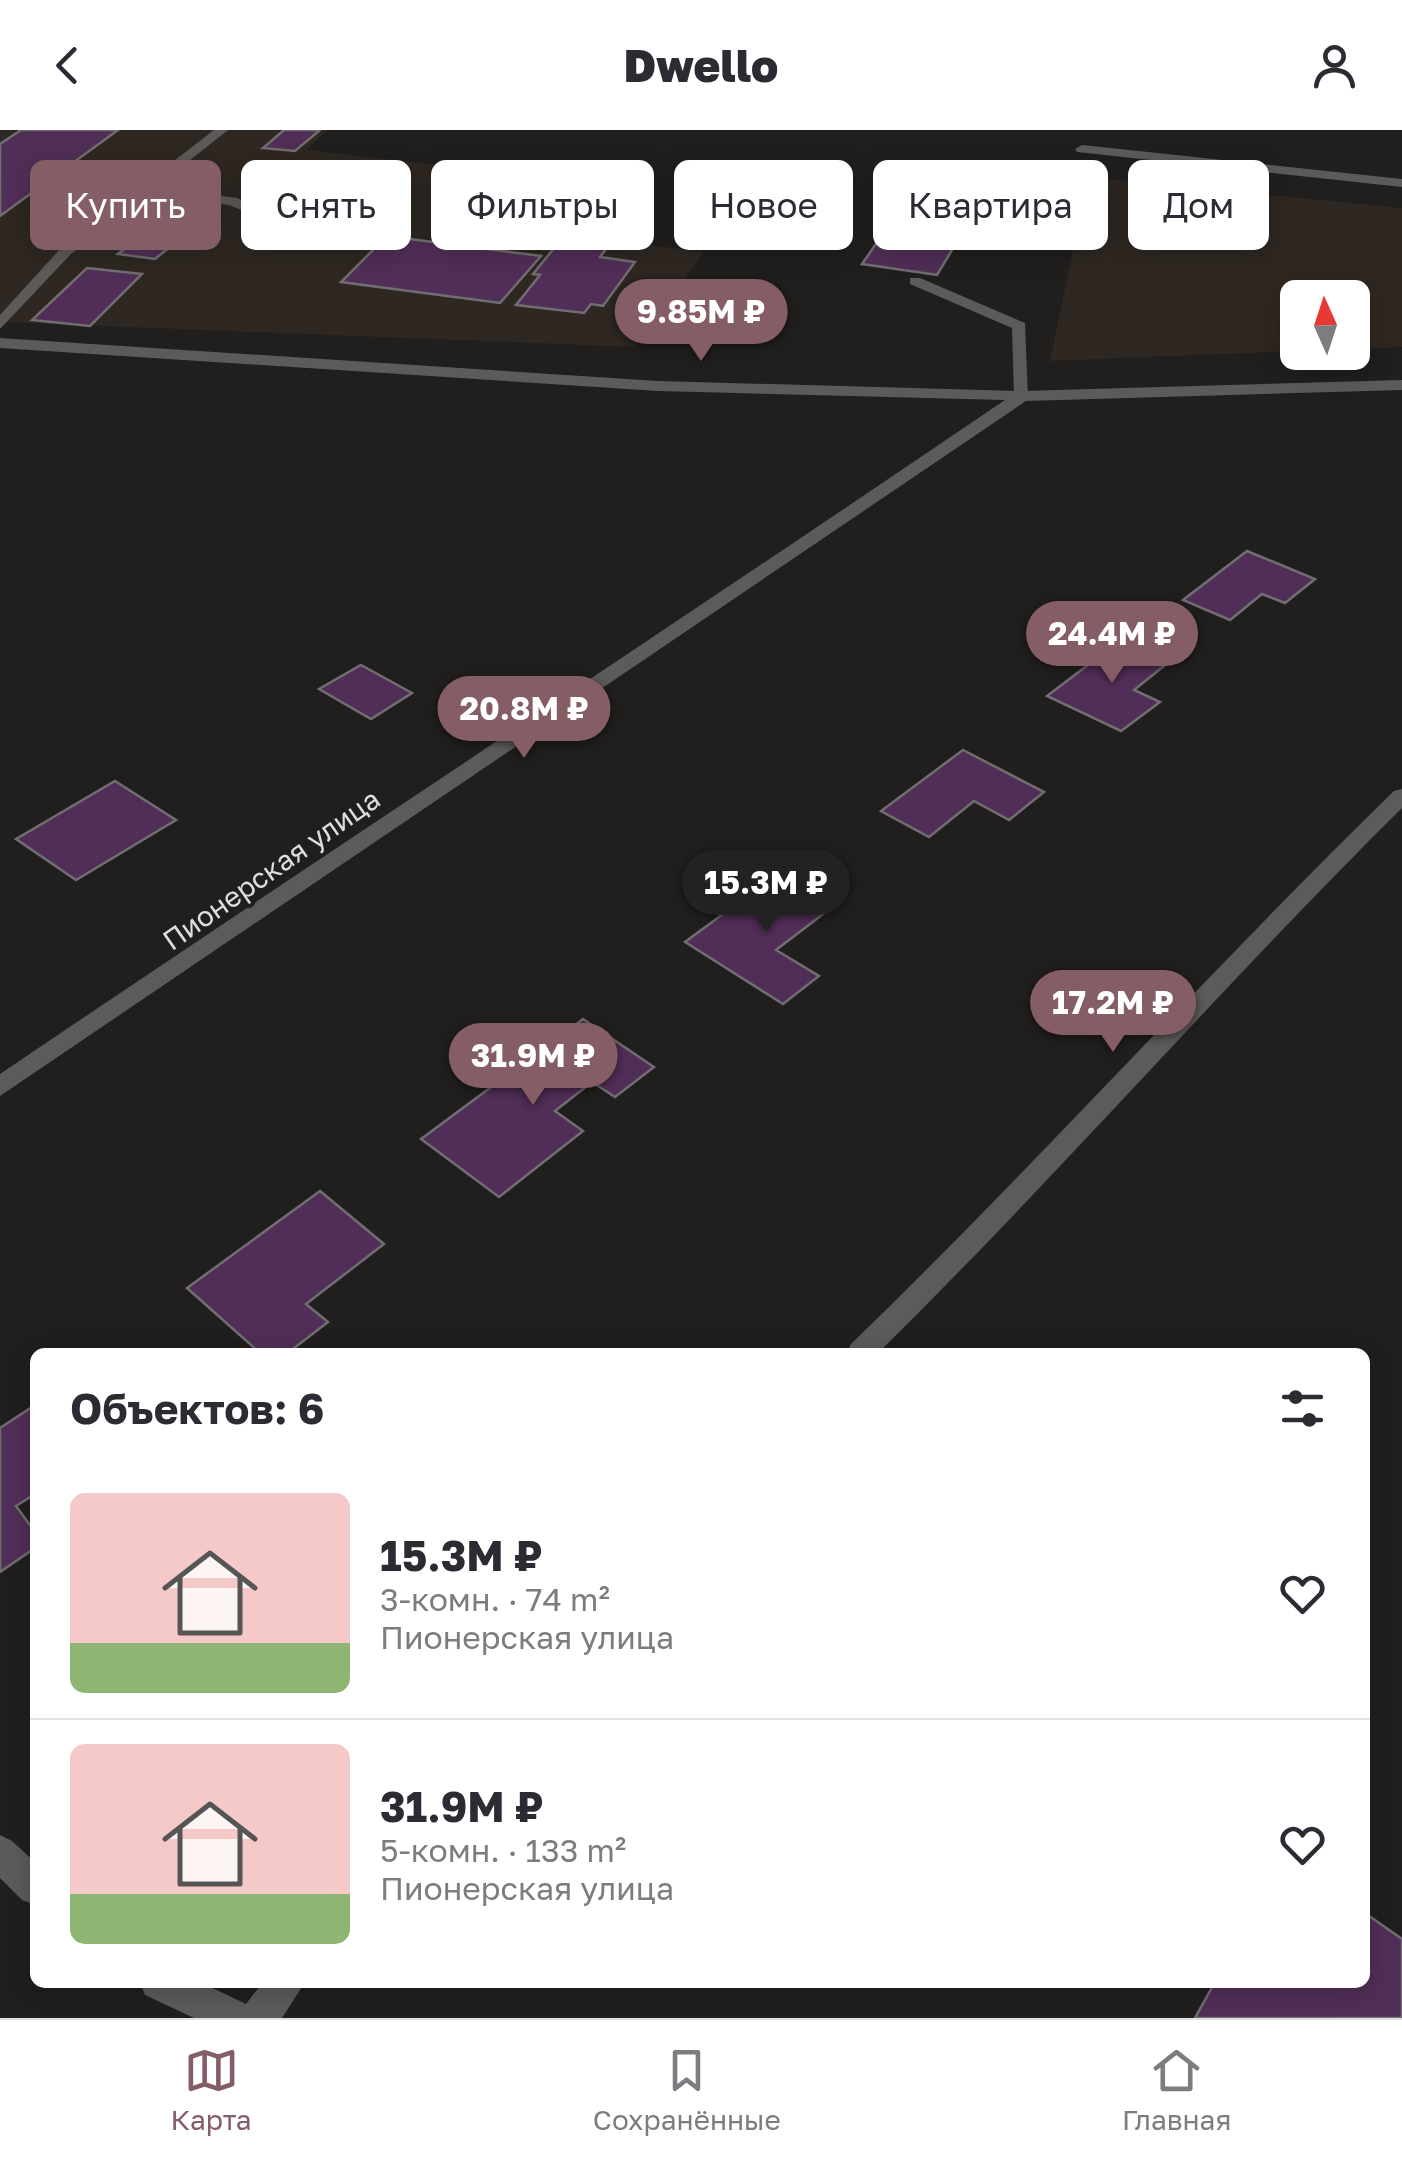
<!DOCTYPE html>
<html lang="ru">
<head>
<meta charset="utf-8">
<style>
	body { margin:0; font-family:"Golos Text",sans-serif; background:#f2f2f3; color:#2b2b33; height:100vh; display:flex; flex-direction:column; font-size:38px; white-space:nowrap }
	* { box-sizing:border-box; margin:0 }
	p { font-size:32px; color:#7c7c81 }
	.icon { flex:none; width:55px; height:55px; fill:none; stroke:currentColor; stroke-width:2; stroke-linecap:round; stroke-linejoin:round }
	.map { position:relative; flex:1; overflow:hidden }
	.side { position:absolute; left:30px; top:1218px; width:1340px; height:640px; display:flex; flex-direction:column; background:#fff; border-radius:15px; box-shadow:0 5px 25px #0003 }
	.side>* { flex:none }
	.banner { position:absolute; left:30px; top:30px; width:1342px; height:90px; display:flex; gap:20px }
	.needle { width:65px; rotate:357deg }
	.controls { position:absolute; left:1280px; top:150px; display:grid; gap:20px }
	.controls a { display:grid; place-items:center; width:90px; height:90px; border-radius:15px; background:#fff; box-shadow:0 5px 25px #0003; font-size:50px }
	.price { position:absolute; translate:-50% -85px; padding:0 22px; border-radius:35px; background:#855d65; color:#fff; font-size:32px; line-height:65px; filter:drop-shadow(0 2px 5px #0008) }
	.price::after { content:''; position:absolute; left:50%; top:60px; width:30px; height:22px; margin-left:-15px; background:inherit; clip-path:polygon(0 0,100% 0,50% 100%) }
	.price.active { background:#222; color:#fff }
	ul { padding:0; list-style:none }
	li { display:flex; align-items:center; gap:30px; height:250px; padding:0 40px }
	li+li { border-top:2px solid #e1e1e2 }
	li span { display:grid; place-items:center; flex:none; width:280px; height:200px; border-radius:15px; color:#555 }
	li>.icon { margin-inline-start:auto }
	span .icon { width:120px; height:120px; fill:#fffc; stroke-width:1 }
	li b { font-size:42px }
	h2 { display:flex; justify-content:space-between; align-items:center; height:120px; padding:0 40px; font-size:42px }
	.tag { padding:0 35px; border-radius:15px; background:#fff; box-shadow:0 5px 25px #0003; font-size:35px; line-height:90px }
	.tag.active { background:#855d65; color:#fff }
	header { display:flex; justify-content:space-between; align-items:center; height:130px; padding:0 40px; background:#fff; font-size:45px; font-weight:800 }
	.tabs { display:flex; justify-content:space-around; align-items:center; height:140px; border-top:2px solid #e1e1e2; background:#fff; font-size:28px; color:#7c7c81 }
	.tabs a { display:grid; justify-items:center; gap:5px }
	.tabs .active { color:#855d65 }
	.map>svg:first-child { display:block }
	.built { fill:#2e2722 }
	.building { fill:#512e57; stroke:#716e71; stroke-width:2.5 }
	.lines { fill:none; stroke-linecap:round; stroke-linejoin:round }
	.service { fill:#5c5b5a; fill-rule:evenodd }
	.minor { fill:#5c5b5a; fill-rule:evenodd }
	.labels { text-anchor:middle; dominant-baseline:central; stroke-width:8; stroke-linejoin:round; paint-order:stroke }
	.street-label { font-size:28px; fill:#e0dedd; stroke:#211f1d }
</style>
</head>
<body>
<header><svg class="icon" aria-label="back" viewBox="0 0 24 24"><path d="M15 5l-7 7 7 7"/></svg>Dwello<svg class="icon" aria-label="person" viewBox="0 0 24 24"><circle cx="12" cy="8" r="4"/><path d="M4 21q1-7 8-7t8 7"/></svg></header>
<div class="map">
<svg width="1402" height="1888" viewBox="0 0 1402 1888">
	<rect width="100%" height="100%" fill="#211f1d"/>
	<g class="built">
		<path d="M0 0H327L306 20 533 46 489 94 704 122 636 217 0 192Z"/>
		<path d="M1088 47 1402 78V217L1353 219 1352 168H1298L1297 221 1050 231Z"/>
	</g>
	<g class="building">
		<path d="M21 0H118L0 86V14Z"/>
		<path d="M284 0H320L295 21 263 18Z"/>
		<path d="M169 84 205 89 185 104 149 99Z"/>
		<path d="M896 85 967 95 937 145 862 134Z"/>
		<path d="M145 103 181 108 155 129 118 124Z"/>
		<path d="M387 106 541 126 500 173 341 152Z"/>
		<path d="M564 106 611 112 600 127 635 132 603 176 591 174 584 183 516 175 540 145 533 144Z"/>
		<path d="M87 138 142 144 90 196 32 190Z"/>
		<path d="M1247 421 1315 449 1285 473 1262 464 1230 490 1183 470Z"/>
		<path d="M1121 510 1169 532 1134 560 1160 572 1121 601 1047 566Z"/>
		<path d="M361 535 412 563 371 589 319 559Z"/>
		<path d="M963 620 1044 662 1009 690 974 671 929 707 881 681Z"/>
		<path d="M115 651 176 690 76 750 16 709Z"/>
		<path d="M783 740 839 772 776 820 819 846 783 874 685 812Z"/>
		<path d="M583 889 654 937 615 967 592 952 555 981 583 1001 499 1067 421 1009Z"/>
		<path d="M320 1061 384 1114 306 1174 328 1192 289 1222H259L187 1158Z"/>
		<path d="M35 1275V1364L16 1376 35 1402V1418L0 1442V1298Z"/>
		<path d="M1365 1783 1402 1809V1888H1195L1215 1852H1365Z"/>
	</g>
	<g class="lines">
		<g class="service">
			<path d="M214 0H228L156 57 237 68 344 111V117H334L229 75 148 64 71 124 0 199V185L61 118Z"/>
			<path d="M1082 15 1402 49V57L1077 22 1075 19Z"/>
			<path d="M910 148H920L1025 193 1028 269 1014 266 1012 198 910 154Z"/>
		</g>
		<g class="minor">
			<path d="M0 208 658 251 1022 261 1402 250V260L1026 271 0 966V944C334 718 671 497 1005 270L658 261 0 218Z"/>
			<path d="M1402 659V678C1223 855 1058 1046 879 1222H847L851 1214C1037 1034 1209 841 1394 661Z"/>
			<path d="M0 1705 12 1711 35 1732V1775L22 1770 0 1748Z"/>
			<path d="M140 1852H200L246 1874 263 1852H305L282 1888H194L145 1865Z"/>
		</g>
	</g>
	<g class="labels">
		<g class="street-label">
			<text transform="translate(271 739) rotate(-35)">Пионерская улица</text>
		</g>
	</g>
</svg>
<div class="controls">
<a><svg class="needle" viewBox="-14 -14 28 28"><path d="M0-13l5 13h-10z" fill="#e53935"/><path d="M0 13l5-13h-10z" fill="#7c7c81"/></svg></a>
</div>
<b class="price" style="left:701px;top:234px">9.85M ₽</b>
<b class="price" style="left:1112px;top:556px">24.4M ₽</b>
<b class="price" style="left:524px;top:631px">20.8M ₽</b>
<b class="price active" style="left:766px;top:805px">15.3M ₽</b>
<b class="price" style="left:1113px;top:925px">17.2M ₽</b>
<b class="price" style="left:533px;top:978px">31.9M ₽</b>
<div class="banner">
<a class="tag active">Купить</a>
<a class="tag">Снять</a>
<a class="tag">Фильтры</a>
<a class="tag">Новое</a>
<a class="tag">Квартира</a>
<a class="tag">Дом</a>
</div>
<section class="side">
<h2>Объектов: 6<svg class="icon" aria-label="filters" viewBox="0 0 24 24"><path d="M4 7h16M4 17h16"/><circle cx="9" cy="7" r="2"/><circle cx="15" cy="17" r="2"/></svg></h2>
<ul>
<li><span style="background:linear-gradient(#f6c9c9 75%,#8fb573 0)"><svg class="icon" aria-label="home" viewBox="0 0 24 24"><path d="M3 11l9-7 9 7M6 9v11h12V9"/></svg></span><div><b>15.3M ₽</b><p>3-комн. · 74 m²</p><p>Пионерская улица</p></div><svg class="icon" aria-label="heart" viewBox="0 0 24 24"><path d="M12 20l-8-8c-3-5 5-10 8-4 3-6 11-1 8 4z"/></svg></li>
<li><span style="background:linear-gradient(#f6c9c9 75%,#8fb573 0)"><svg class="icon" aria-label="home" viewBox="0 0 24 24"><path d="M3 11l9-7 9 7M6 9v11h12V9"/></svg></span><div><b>31.9M ₽</b><p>5-комн. · 133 m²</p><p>Пионерская улица</p></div><svg class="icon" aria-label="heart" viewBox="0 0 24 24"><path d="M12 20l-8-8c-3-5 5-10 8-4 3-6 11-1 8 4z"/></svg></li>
</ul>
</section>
</div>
<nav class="tabs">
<a class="active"><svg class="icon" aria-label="map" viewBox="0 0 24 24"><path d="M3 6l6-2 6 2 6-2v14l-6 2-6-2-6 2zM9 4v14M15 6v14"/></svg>Карта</a>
<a><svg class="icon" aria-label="saved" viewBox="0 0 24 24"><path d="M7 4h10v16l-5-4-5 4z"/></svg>Сохранённые</a>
<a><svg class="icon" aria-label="home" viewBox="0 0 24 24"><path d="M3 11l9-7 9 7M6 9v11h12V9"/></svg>Главная</a>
</nav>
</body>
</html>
